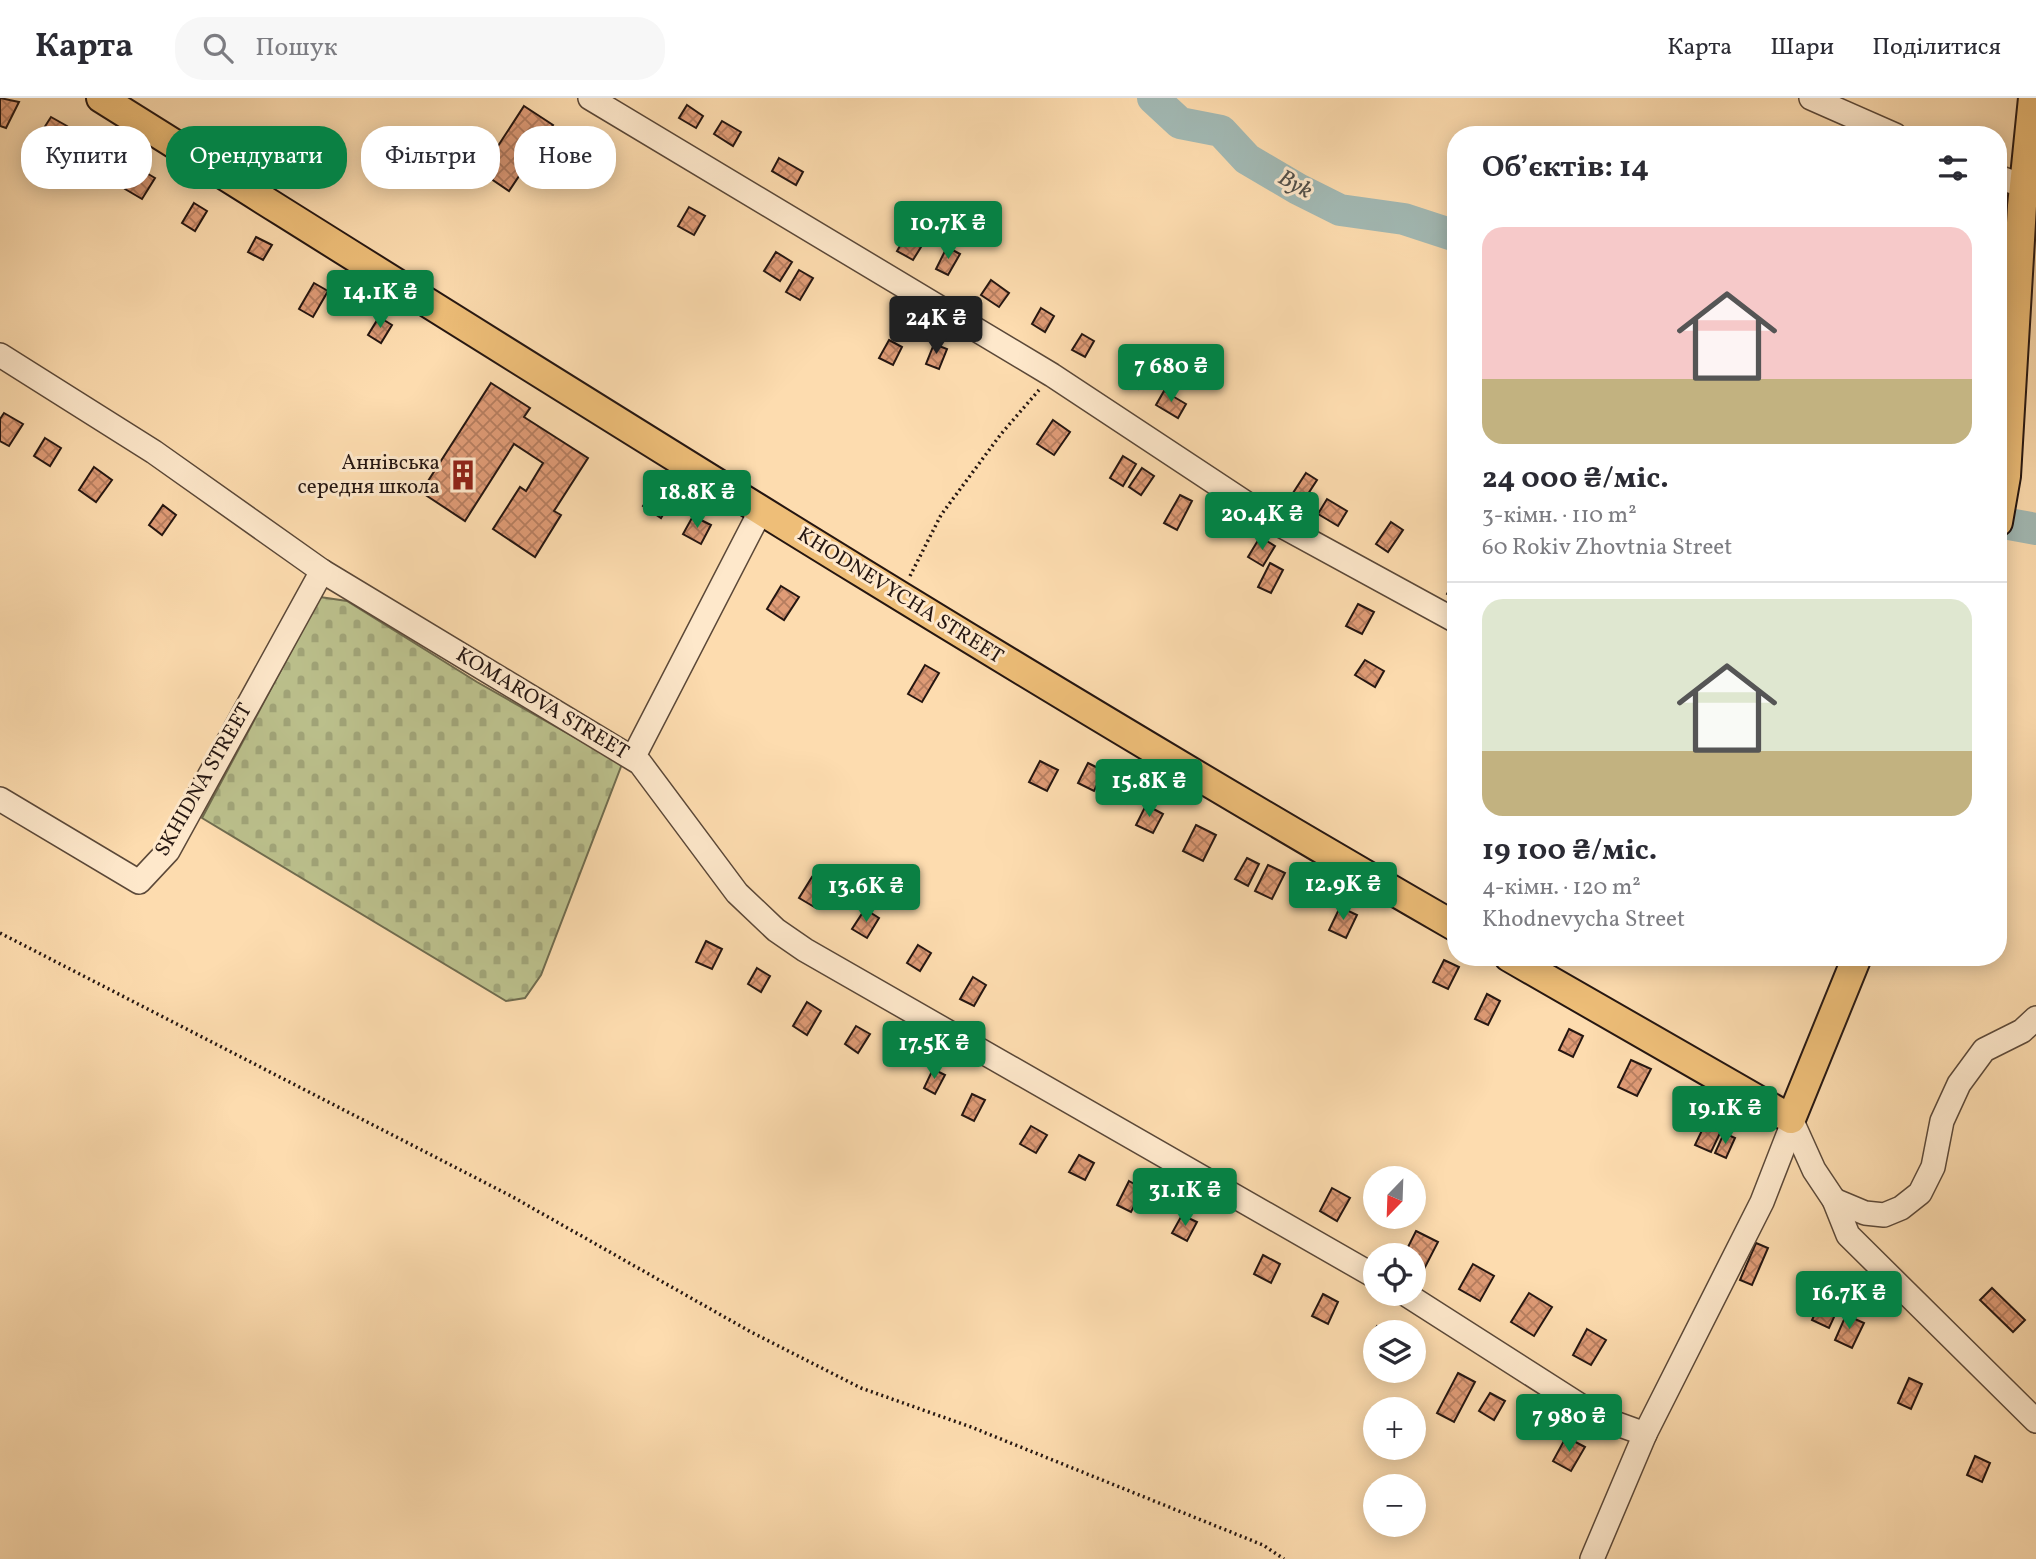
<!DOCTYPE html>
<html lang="uk">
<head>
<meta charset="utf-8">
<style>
	body { margin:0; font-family:Vollkorn,serif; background:#f7f7f7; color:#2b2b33; height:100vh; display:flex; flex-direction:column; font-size:26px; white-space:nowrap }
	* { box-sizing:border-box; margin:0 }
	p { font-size:23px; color:#7c7c81 }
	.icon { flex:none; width:38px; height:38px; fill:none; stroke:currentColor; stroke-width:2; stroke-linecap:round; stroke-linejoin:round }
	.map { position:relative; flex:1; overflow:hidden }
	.details { position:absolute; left:1447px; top:28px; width:560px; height:840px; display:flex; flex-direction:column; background:#fff; border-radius:28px; box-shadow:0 4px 18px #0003 }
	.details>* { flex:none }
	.hud { position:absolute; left:21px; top:28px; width:665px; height:63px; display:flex; gap:14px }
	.needle { width:46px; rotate:203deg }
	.controls { position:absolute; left:1363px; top:1068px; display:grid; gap:14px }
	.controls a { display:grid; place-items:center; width:63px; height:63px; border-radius:50%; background:#fff; box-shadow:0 4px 18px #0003; font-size:35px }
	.price { position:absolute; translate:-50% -60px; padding:0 16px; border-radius:7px; background:#0b8043; color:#fff; font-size:23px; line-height:46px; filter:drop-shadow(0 2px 4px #0008) }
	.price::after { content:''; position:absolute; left:50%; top:42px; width:21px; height:16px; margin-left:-10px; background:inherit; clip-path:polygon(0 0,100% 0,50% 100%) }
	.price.selected { background:#222; color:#fff }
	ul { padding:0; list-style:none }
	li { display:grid; align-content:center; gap:14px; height:371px; padding:0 35px }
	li+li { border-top:2px solid #e1e1e2 }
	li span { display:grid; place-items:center; height:217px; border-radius:21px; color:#555 }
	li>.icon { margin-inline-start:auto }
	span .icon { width:126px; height:126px; fill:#fffc; stroke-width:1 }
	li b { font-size:30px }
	h2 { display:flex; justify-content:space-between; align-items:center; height:84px; padding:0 35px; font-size:30px }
	.tag { padding:0 24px; border-radius:28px; background:#fff; box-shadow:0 4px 18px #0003; font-size:24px; line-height:63px }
	.tag.selected { background:#0b8043; color:#fff }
	header { display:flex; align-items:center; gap:42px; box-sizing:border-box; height:98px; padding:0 35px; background:#fff; border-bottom:2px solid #e1e1e2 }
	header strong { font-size:33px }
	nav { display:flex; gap:38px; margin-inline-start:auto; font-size:24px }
	.search { width:490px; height:63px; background:#f7f7f7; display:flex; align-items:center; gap:18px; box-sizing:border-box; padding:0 24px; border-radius:28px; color:#7c7c81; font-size:26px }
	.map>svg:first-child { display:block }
	.cemetery { fill:url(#cemetery-stones); stroke:#706c4f; stroke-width:2 }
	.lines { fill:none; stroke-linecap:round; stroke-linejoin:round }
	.river { stroke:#a2b9b4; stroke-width:32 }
	.building { fill:url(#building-cross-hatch); stroke:#251611; stroke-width:2 }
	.minor-casing { stroke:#5b4838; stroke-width:26 }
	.major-casing { stroke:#251611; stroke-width:32 }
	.path { stroke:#251611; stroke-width:3.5; stroke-dasharray:2 3.5; stroke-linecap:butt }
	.minor { stroke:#fee8cb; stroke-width:23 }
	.major { stroke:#eebe78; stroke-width:28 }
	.labels { text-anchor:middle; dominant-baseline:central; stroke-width:6; stroke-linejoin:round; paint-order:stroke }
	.poi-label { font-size:21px; fill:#251611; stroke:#fee8cb; text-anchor:end }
	.street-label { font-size:21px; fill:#251611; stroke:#fee8cb }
	.water-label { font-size:23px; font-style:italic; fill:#514f4a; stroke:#fee8cb }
</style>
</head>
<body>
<header>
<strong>Карта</strong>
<div class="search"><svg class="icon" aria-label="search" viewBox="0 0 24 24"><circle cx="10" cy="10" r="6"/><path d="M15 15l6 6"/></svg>Пошук</div>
<nav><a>Карта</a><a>Шари</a><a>Поділитися</a></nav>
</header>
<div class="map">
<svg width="2036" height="1461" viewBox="0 0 2036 1461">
	<defs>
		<pattern id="cemetery-stones" width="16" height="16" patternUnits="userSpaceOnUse" patternTransform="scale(1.75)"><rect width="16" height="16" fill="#bcc18d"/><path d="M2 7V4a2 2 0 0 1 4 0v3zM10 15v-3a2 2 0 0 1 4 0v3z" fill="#a1a579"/></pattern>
		<pattern id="building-cross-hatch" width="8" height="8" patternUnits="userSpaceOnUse" patternTransform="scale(1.75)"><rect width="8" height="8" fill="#df9b76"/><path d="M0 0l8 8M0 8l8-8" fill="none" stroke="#b57d5f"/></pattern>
	</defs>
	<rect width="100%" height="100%" fill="#fddcaf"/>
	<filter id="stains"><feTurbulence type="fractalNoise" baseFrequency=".00286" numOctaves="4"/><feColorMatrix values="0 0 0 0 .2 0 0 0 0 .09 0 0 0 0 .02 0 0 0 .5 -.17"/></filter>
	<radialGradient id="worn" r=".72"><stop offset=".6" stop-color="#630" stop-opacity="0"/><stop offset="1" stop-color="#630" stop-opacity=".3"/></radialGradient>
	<path class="cemetery" d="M320 499 347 503 477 584 622 666 541 877 525 900 506 903 202 720Z"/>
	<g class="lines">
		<g class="river">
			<path d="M1153 0 1180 25 1221 33 1247 61 1298 91 1340 112 1404 121 1456 138"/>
			<path d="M1998 424 2036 431"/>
		</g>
	</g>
	<g class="building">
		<path d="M0 0 19 4 6 30 0 28Z"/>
		<path d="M687 7 703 18 696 30 679 20Z"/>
		<path d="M524 8 553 27 509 93 481 74Z"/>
		<path d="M51 19 67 28 53 51 37 41Z"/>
		<path d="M722 23 741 34 733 48 714 36Z"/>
		<path d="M93 44 110 54 98 76 81 66Z"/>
		<path d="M779 60 803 74 796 87 772 73Z"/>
		<path d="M138 70 155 80 142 101 125 91Z"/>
		<path d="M194 105 207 113 195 133 182 125Z"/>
		<path d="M689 109 705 118 694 137 678 128Z"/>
		<path d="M256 139 272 147 263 162 248 154Z"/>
		<path d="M905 139 921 149 913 162 897 153Z"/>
		<path d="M947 149 960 156 948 177 936 171Z"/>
		<path d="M776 154 792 164 780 183 764 173Z"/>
		<path d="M799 172 813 180 800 202 786 194Z"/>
		<path d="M991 182 1009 195 999 209 981 197Z"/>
		<path d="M314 185 328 193 313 219 299 211Z"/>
		<path d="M1041 210 1054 218 1045 234 1032 226Z"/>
		<path d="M379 219 392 227 381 245 368 237Z"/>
		<path d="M1082 236 1094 243 1085 259 1072 252Z"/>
		<path d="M889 242 902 249 893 267 879 260Z"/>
		<path d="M934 246 947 251 939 271 926 266Z"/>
		<path d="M1133 265 1148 273 1138 291 1123 284Z"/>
		<path d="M491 285 530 310 524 319 588 360 554 413 561 417 535 459 493 431 520 389 526 393 543 365 514 346 465 423 421 394Z"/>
		<path d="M1164 293 1186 306 1178 320 1156 307Z"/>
		<path d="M4 315 23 326 9 348 0 343V321Z"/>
		<path d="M1053 322 1070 334 1054 357 1037 346Z"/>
		<path d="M45 340 61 350 50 368 34 358Z"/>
		<path d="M1123 358 1136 366 1123 388 1110 380Z"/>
		<path d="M94 369 112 382 96 404 79 392Z"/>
		<path d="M1142 370 1154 378 1141 397 1129 389Z"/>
		<path d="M1306 375 1317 382 1304 402 1293 395Z"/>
		<path d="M655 391 672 402 661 420 643 408Z"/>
		<path d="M1180 397 1192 403 1177 432 1164 425Z"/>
		<path d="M1327 401 1347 413 1338 428 1318 416Z"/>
		<path d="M163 407 176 417 162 437 149 427Z"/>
		<path d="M693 418 711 427 701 446 683 436Z"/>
		<path d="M1391 424 1403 432 1388 454 1376 446Z"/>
		<path d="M1260 439 1275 448 1263 468 1248 459Z"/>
		<path d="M1270 465 1283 472 1271 495 1258 489Z"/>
		<path d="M1456 480V502L1447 496Z"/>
		<path d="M781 488 799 499 784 522 767 511Z"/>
		<path d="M1358 506 1374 514 1362 536 1346 528Z"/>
		<path d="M1365 562 1384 573 1375 589 1355 577Z"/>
		<path d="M925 567 939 575 922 604 908 596Z"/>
		<path d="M1040 663 1058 672 1047 693 1029 684Z"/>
		<path d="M1088 665 1104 673 1094 693 1078 685Z"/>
		<path d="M1146 707 1163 716 1153 735 1136 727Z"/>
		<path d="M1196 727 1216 737 1203 763 1183 753Z"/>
		<path d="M1247 760 1259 766 1248 788 1235 781Z"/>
		<path d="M1268 767 1285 775 1272 801 1255 793Z"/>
		<path d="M812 779 828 790 816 810 799 800Z"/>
		<path d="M1340 809 1357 817 1346 840 1329 832Z"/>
		<path d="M865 811 879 820 867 840 852 831Z"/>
		<path d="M706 843 722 851 712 871 696 864Z"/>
		<path d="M918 847 931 855 920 873 907 865Z"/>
		<path d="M1444 862 1459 869 1448 891 1433 884Z"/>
		<path d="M757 870 770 878 761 894 748 886Z"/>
		<path d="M973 879 986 887 974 908 960 901Z"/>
		<path d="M1487 896 1500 903 1488 927 1475 921Z"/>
		<path d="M807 904 821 913 807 937 793 928Z"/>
		<path d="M856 928 870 936 858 955 845 946Z"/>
		<path d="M1569 931 1583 938 1573 959 1559 952Z"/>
		<path d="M1631 962 1651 971 1637 998 1618 989Z"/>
		<path d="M933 971 945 977 935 996 924 990Z"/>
		<path d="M972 996 985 1002 974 1023 962 1017Z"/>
		<path d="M1705 1026 1721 1033 1711 1054 1695 1047Z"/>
		<path d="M1031 1028 1047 1037 1036 1055 1020 1046Z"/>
		<path d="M1724 1035 1735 1040 1726 1060 1715 1055Z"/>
		<path d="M1079 1057 1094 1065 1085 1082 1069 1074Z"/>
		<path d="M1129 1083 1143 1091 1131 1114 1117 1107Z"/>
		<path d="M1332 1090 1350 1100 1337 1123 1320 1113Z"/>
		<path d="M1182 1117 1197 1124 1187 1143 1172 1135Z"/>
		<path d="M1416 1133 1438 1144 1423 1173 1414 1168V1157H1404Z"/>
		<path d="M1756 1145 1768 1150 1752 1187 1740 1182Z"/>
		<path d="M1263 1157 1280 1166 1271 1185 1254 1176Z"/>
		<path d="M1473 1166 1494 1178 1480 1203 1459 1191Z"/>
		<path d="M1992 1190 2025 1222 2013 1234 1980 1202Z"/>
		<path d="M1529 1195 1552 1209 1534 1238 1511 1224Z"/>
		<path d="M1323 1196 1338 1204 1328 1226 1312 1218Z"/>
		<path d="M1824 1196 1841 1204 1829 1230 1812 1222Z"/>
		<path d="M1846 1217 1864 1225 1852 1250 1835 1242Z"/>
		<path d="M1377 1228 1388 1234H1376V1252L1367 1247Z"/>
		<path d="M1587 1231 1606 1242 1591 1267 1573 1257Z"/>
		<path d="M1458 1275 1475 1284 1454 1324 1437 1315Z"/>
		<path d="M1909 1280 1922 1286 1911 1311 1898 1305Z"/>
		<path d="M1490 1295 1505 1303 1494 1322 1479 1313Z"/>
		<path d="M1566 1339 1585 1349 1571 1373 1553 1363Z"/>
		<path d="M1975 1358 1990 1365 1982 1384 1967 1377Z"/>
	</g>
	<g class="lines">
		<g class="minor-casing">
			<g id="minor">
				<path d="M590 0 1052 277 1273 423 1456 523"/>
				<path d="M1811 0 1895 37"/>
				<path d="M1998 79 2024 88"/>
				<path d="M0 257 154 354 322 473 640 665 737 795 776 832 805 852 1376 1179"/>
				<path d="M633 660 761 412"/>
				<path d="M0 701 139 784 168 753 322 473"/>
				<path d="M1791 1021 1814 1072 1834 1102 1848 1137 2036 1323"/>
				<path d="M1834 1102 1865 1115 1884 1117 1901 1110 1920 1095 1933 1069 1942 1023 1959 986 1984 952 2022 933 2036 920"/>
				<path d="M1404 1195 1598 1319 1645 1336"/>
				<path d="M1592 1461 1645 1336 1762 1104 1792 1027"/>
			</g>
		</g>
		<g class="major-casing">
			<g id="major">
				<path d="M101 0C550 281 997 565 1456 829"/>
				<path d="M1998 424 2006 378 2022 108 2033 0"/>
				<path d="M1509 859 1791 1021 1857 859"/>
			</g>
		</g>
		<g class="path">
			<path d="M910 478 941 417 1001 336 1039 292"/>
			<path d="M0 835 511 1098 751 1234 861 1290 971 1329 1263 1447 1284 1461"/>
		</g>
		<use href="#minor" class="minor"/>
		<use href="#major" class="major"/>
	</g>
	<defs>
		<g id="building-bare" transform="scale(2.415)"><path d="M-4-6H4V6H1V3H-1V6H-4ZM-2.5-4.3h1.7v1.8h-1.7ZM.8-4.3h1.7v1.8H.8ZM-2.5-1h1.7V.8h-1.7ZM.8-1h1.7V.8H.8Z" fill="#8f2418" stroke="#fee8cb" stroke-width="2.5" paint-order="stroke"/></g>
	</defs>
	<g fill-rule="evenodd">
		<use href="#building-bare" x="463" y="377"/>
	</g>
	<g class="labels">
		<g class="poi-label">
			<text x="440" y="365">Аннівська<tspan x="440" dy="24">середня школа</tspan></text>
		</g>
		<g class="street-label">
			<text transform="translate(900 498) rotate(32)">KHODNEVYCHA STREET</text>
			<text transform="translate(542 606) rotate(31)">KOMAROVA STREET</text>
			<text transform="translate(204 682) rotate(-60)">SKHIDNA STREET</text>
		</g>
		<g class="water-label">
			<text transform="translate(1295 87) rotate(29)">Byk</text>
		</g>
	</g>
	<rect width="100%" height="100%" filter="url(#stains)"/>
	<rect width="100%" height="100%" fill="url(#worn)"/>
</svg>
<div class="controls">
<a><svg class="needle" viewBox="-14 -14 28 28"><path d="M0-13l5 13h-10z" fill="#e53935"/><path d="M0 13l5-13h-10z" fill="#7c7c81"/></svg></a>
<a><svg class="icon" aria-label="locate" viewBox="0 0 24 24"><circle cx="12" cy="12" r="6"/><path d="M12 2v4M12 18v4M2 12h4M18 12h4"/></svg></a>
<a><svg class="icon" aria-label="layers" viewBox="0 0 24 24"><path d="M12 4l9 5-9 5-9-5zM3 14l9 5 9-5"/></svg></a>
<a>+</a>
<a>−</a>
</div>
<b class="price" style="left:948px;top:163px">10.7K ₴</b>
<b class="price" style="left:380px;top:232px">14.1K ₴</b>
<b class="price selected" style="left:936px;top:258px">24K ₴</b>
<b class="price" style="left:1171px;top:306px">7 680 ₴</b>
<b class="price" style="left:697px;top:432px">18.8K ₴</b>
<b class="price" style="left:1262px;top:454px">20.4K ₴</b>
<b class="price" style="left:1149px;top:721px">15.8K ₴</b>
<b class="price" style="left:1343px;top:824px">12.9K ₴</b>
<b class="price" style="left:866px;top:826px">13.6K ₴</b>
<b class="price" style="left:934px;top:983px">17.5K ₴</b>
<b class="price" style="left:1725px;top:1048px">19.1K ₴</b>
<b class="price" style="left:1185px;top:1130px">31.1K ₴</b>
<b class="price" style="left:1849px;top:1233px">16.7K ₴</b>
<b class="price" style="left:1569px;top:1356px">7 980 ₴</b>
<div class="hud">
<a class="tag">Купити</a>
<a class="tag selected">Орендувати</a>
<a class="tag">Фільтри</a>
<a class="tag">Нове</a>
</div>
<section class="details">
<h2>Об’єктів: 14<svg class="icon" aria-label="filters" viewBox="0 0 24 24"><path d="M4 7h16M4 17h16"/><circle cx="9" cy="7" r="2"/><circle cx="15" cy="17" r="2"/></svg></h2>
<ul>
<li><span style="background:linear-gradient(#f6c9c9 70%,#c2b280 0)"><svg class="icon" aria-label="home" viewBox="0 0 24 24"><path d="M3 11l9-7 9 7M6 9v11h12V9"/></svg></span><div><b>24 000 ₴/міс.</b><p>3-кімн. · 110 m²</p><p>60 Rokiv Zhovtnia Street</p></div></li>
<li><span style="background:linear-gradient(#dfe7d0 70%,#c2b280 0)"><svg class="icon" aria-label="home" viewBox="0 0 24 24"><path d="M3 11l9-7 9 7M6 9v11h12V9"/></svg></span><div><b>19 100 ₴/міс.</b><p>4-кімн. · 120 m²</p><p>Khodnevycha Street</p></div></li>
</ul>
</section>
</div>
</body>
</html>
